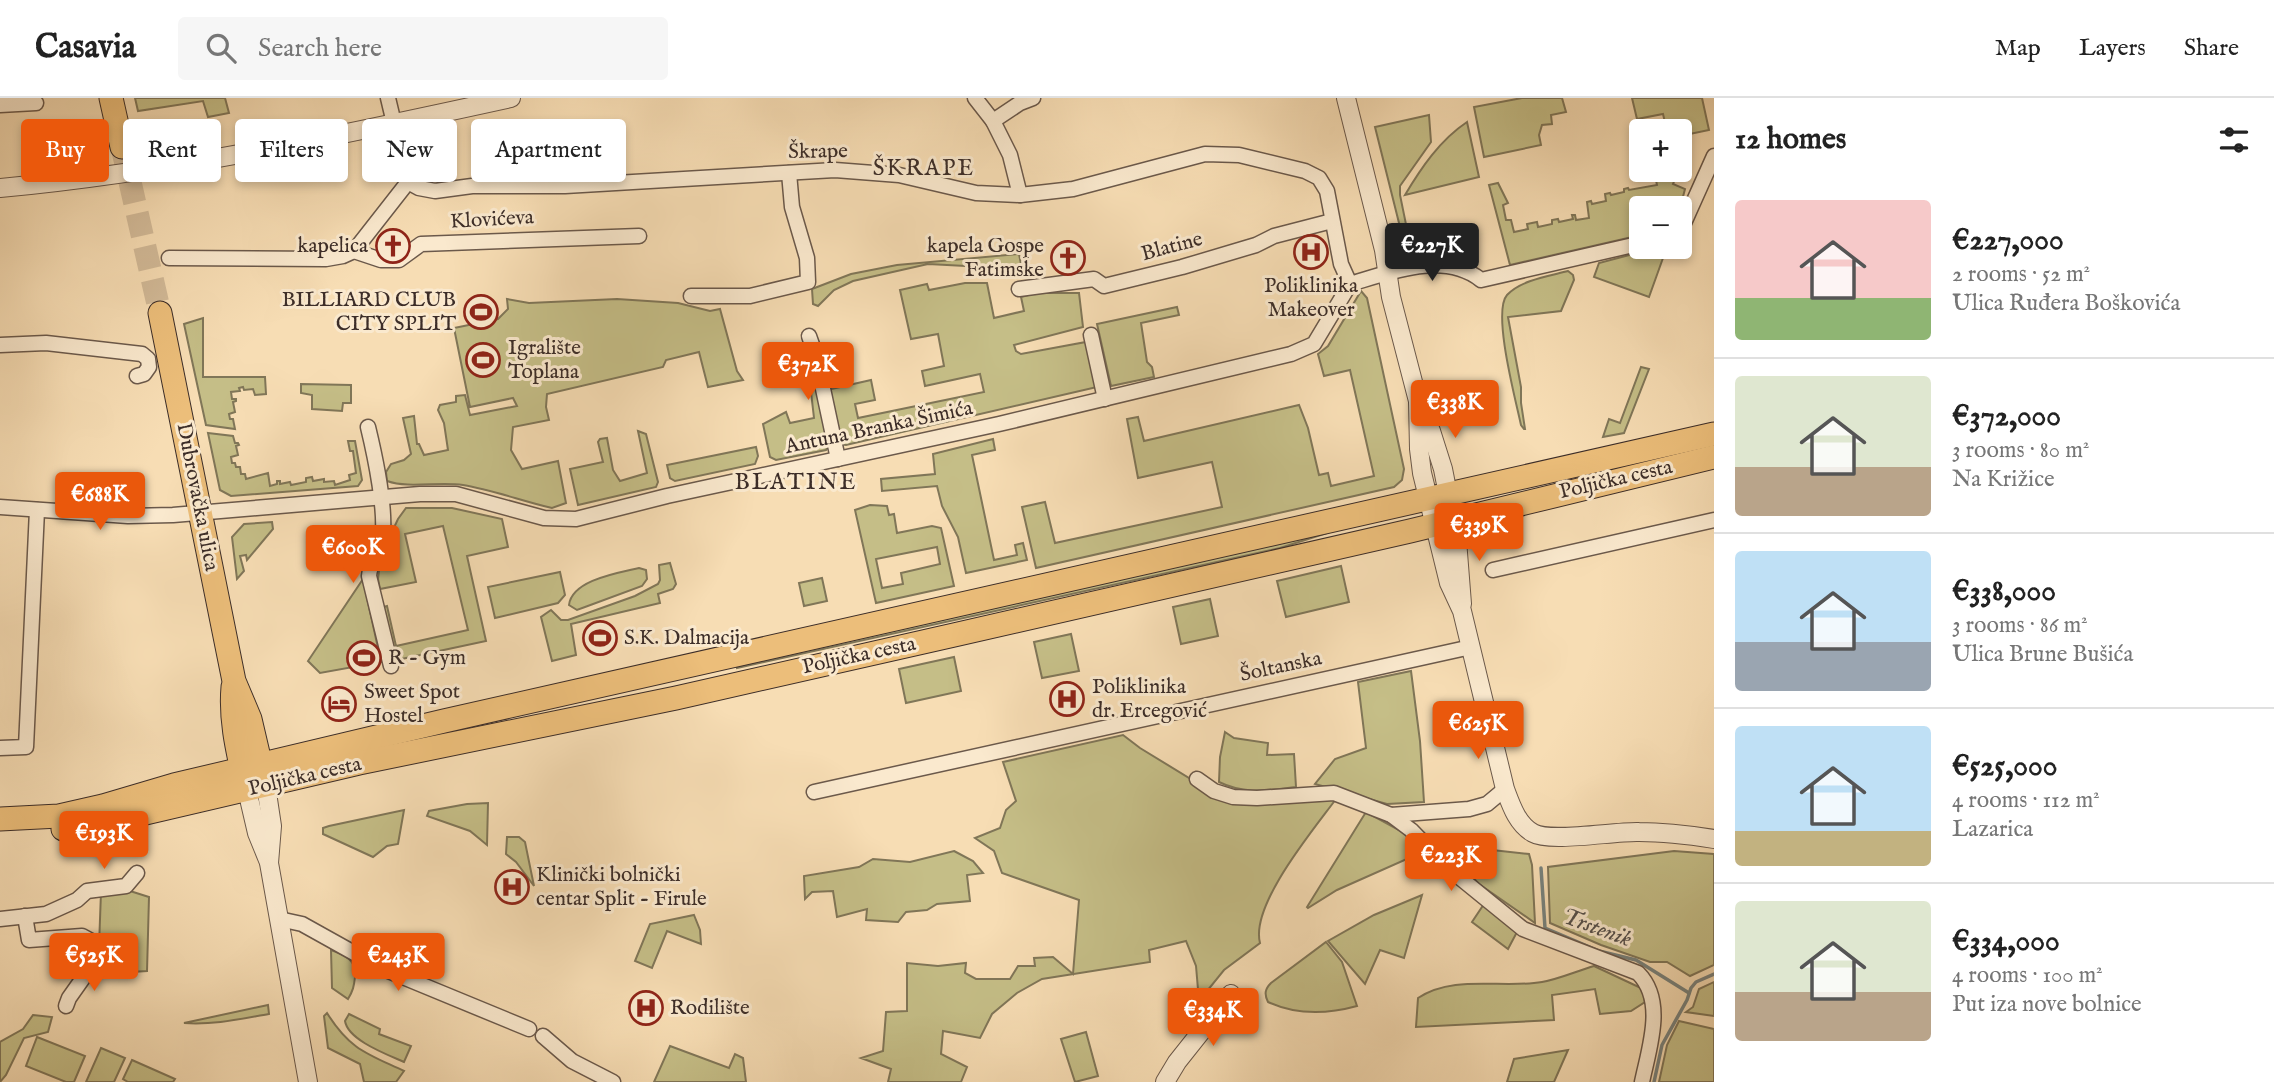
<!DOCTYPE html>
<html lang="en">
<head>
<meta charset="utf-8">
<style>
	body { margin:0; font-family:"IM FELL English",serif; background:#f6f6f6; color:#222; height:100vh; display:flex; flex-direction:column; font-size:26px; white-space:nowrap }
	* { box-sizing:border-box; margin:0 }
	p { font-size:23px; color:#767676 }
	.icon { flex:none; width:38px; height:38px; fill:none; stroke:currentColor; stroke-width:2; stroke-linecap:round; stroke-linejoin:round }
	.map { position:relative; flex:1; overflow:hidden }
	.details { display:flex; flex-direction:column; background:#fff; width:560px }
	.details>* { flex:none }
	.guide { position:absolute; left:21px; top:21px; width:665px; height:63px; display:flex; gap:14px }
	.buttons { position:absolute; left:1629px; top:21px; display:grid; gap:14px }
	.buttons a { display:grid; place-items:center; width:63px; height:63px; border-radius:7px; background:#fff; box-shadow:0 4px 10px #0003; font-size:35px }
	.price { position:absolute; translate:-50% -60px; padding:0 16px; border-radius:7px; background:#ea580c; color:#fff; font-size:23px; line-height:46px; filter:drop-shadow(0 2px 4px #0008) }
	.price::after { content:''; position:absolute; left:50%; top:42px; width:21px; height:16px; margin-left:-10px; background:inherit; clip-path:polygon(0 0,100% 0,50% 100%) }
	.price.selected { background:#222; color:#fff }
	ul { padding:0; list-style:none }
	li { display:flex; align-items:center; gap:21px; height:175px; padding:0 21px }
	li+li { border-top:2px solid #e0e0e0 }
	li span { display:grid; place-items:center; flex:none; width:196px; height:140px; border-radius:7px; color:#555 }
	li>.icon { margin-inline-start:auto }
	span .icon { width:84px; height:84px; fill:#fffc; stroke-width:1 }
	li b { font-size:30px }
	h2 { display:flex; justify-content:space-between; align-items:center; height:84px; padding:0 21px; font-size:30px }
	.tag { padding:0 24px; border-radius:7px; background:#fff; box-shadow:0 4px 10px #0003; font-size:24px; line-height:63px }
	.tag.selected { background:#ea580c; color:#fff }
	header { display:flex; align-items:center; gap:42px; box-sizing:border-box; height:98px; padding:0 35px; background:#fff; border-bottom:2px solid #e0e0e0 }
	header strong { font-size:33px }
	nav { display:flex; gap:38px; margin-inline-start:auto; font-size:24px }
	.search { width:490px; height:63px; background:#f6f6f6; display:flex; align-items:center; gap:18px; box-sizing:border-box; padding:0 24px; border-radius:7px; color:#767676; font-size:26px }
	main { display:flex; flex:1; min-height:0 }
	.map>svg:first-child { display:block }
	.green { fill:#c5be87; stroke:#807658; stroke-width:2; fill-rule:evenodd }
	.lines { fill:none; stroke-linecap:round; stroke-linejoin:round }
	.stream { stroke:#78827d; stroke-width:3.5 }
	.primary-tunnel { stroke:#d2ba98; stroke-width:23; stroke-dasharray:23 11; stroke-linecap:butt }
	.minor-casing { stroke:#6b594b; stroke-width:17 }
	.tertiary-casing { stroke:#6b594b; stroke-width:20 }
	.primary-casing { stroke:#3c2d28; stroke-width:25 }
	.minor { stroke:#fae9ce; stroke-width:14 }
	.tertiary { stroke:#fae9ce; stroke-width:18 }
	.primary { stroke:#ecbe7a; stroke-width:23 }
	.labels { text-anchor:middle; dominant-baseline:central; stroke-width:6; stroke-linejoin:round; paint-order:stroke }
	.street-label { font-size:21px; fill:#3c2d28; stroke:#fae9ce }
	.poi-label { font-size:21px; fill:#3c2d28; stroke:#fae9ce; text-anchor:start }
	.neighbourhood-label { font-size:23px; letter-spacing:2px; fill:#3c2d28; stroke:#fae9ce }
	.water-label { font-size:23px; font-style:italic; fill:#55504c; stroke:#fae9ce }
</style>
</head>
<body>
<header>
<strong>Casavia</strong>
<div class="search"><svg class="icon" aria-label="search" viewBox="0 0 24 24"><circle cx="10" cy="10" r="6"/><path d="M15 15l6 6"/></svg>Search here</div>
<nav><a>Map</a><a>Layers</a><a>Share</a></nav>
</header>
<main>
<div class="map">
<svg width="1714" height="984" viewBox="0 0 1714 984">
	<rect width="100%" height="100%" fill="#f7ddb4"/>
	<filter id="stains"><feTurbulence type="fractalNoise" baseFrequency=".00286" numOctaves="4"/><feColorMatrix values="0 0 0 0 .2 0 0 0 0 .09 0 0 0 0 .02 0 0 0 .5 -.17"/></filter>
	<radialGradient id="worn" r=".72"><stop offset=".6" stop-color="#630" stop-opacity="0"/><stop offset="1" stop-color="#630" stop-opacity=".3"/></radialGradient>
	<g class="green">
		<path d="M135 0H225L229 15 208 19 203 3 138 13Z"/>
		<path d="M1522 0H1562L1566 14 1551 17 1552 26 1542 27 1539 37 1541 47 1484 59 1474 9Z"/>
		<path d="M1632 0H1702L1709 32 1680 38V33H1667L1663 16 1637 21Z"/>
		<path d="M1429 17 1431 44 1400 88V97L1409 141 1404 145 1375 29Z"/>
		<path d="M1467 24 1479 79 1405 97C1421 70 1440 42 1467 24Z"/>
		<path d="M1654 72H1668L1675 81 1673 86 1685 91 1680 110H1642L1641 137 1510 167 1489 87 1498 85 1508 105 1503 107 1506 122H1511L1514 134 1528 131 1527 126 1537 124 1538 129 1552 126V122L1558 121 1559 124 1573 121 1572 117H1575L1576 122 1589 120 1587 104 1591 103 1592 106 1606 103 1605 96 1610 95 1611 97 1624 94V91L1628 90 1629 92 1657 87Z"/>
		<path d="M1656 150 1661 151 1663 160 1649 199 1594 179 1599 165Z"/>
		<path d="M1019 156 1022 171 928 166 853 183 834 192 818 208 813 206 812 191 851 176 897 167Z"/>
		<path d="M1568 173 1573 177 1574 182 1561 213 1508 219 1521 289V305L1525 331H1524L1521 327C1516 303 1492 214 1507 197 1521 182 1549 178 1568 173Z"/>
		<path d="M965 185H987L994 220 1024 213 1021 199 1036 195H1079L1083 229 1014 247 1016 253 1021 256 1086 244 1097 289 846 347 839 346 827 292 871 282 875 302 855 306 858 320 984 294 980 276 925 288 922 273 944 268 938 236 911 241 900 192 927 186 929 192Z"/>
		<path d="M1361 193 1367 200 1404 371 1402 382 1394 389 1036 470 1022 409 1045 404 1055 445 1222 409 1212 364 1138 380 1127 321 1138 319 1144 343 1299 307 1308 330 1319 377 1328 375 1331 388 1374 378 1350 272 1324 278 1318 256 1328 248Z"/>
		<path d="M507 201 529 205 617 201 678 205 710 213 720 211 737 273 743 282 708 289 699 254 666 262 663 269 547 296 546 309 549 322 513 329 511 352 522 371 558 363 565 400 566 405 552 410C522 403 493 392 463 387 438 383 410 391 387 383L386 374 391 366 404 362 411 356 403 320 414 318 417 346H419L424 357 448 352 444 325 438 312 440 307 456 304V298L465 297 470 317 517 308 513 300 470 309 454 230 498 221 508 211Z"/>
		<path d="M1177 209 1179 217 1141 225 1147 264 1152 269 1154 279 1111 288 1097 226Z"/>
		<path d="M203 220V279H265L266 296 255 297 253 291 244 292 243 289 239 290 240 293 231 294 232 301H236V303L233 304 235 314 229 316 230 321H233L235 331 206 327 184 226Z"/>
		<path d="M1641 269 1649 271 1624 335 1603 339 1609 321 1620 325Z"/>
		<path d="M805 281 815 285 829 347 826 352 776 362 770 359 763 326 786 314 790 325 814 320 811 294Z"/>
		<path d="M301 286 351 287V305H343L342 313 312 311V297L301 295Z"/>
		<path d="M638 333 646 336 658 384 656 389 578 407 570 371 603 364 598 344 600 341 607 340 613 372 620 383 647 375Z"/>
		<path d="M208 335 233 338 235 345H238L239 347 236 348 238 357 231 359 232 365H235L236 369H240L241 376H245L246 381 268 375 270 388 277 386V383H280V386L290 384 291 387 306 384V380L312 379 313 383 324 381V384L334 383 335 387 350 382 349 377 356 375 353 353H350L348 343H355L362 382 358 388 231 398 220 392Z"/>
		<path d="M993 341 995 352 972 357 994 462 1017 457 1015 447 1023 445 1027 462 966 475 958 439 942 408 937 388 882 393 881 381 935 376 933 356Z"/>
		<path d="M756 349 758 358 755 366 675 383 670 380 667 367Z"/>
		<path d="M870 407 887 408 889 417 894 416 897 435 932 428 941 430 954 488 876 505 855 412ZM937 449 940 466 901 475 903 486 882 490 876 461Z"/>
		<path d="M406 410H452L502 421 508 449 467 458 486 543 392 563 380 510 387 508 396 548 468 532 443 428 405 436 416 484 380 491 378 481 380 465 391 449V436L398 421Z"/>
		<path d="M272 424 273 431 247 462 246 457 240 458 244 473 237 481 232 439 244 426Z"/>
		<path d="M1327 435 1280 450 737 570 736 564Z"/>
		<path d="M670 465 676 486 673 491 658 496 660 505 571 526 576 557 552 563 541 519 551 512 561 522H568L635 498 658 486 660 482 659 467Z"/>
		<path d="M1341 468 1349 504 1286 519 1277 483Z"/>
		<path d="M639 470 646 472 647 481 642 488 585 509 577 512 569 507C572 482 618 475 639 470Z"/>
		<path d="M560 474 565 497 558 505 495 520 488 489Z"/>
		<path d="M822 480 827 503 804 508 799 485Z"/>
		<path d="M363 481 381 564 320 575 308 563Z"/>
		<path d="M1210 501 1218 538 1181 546 1173 509Z"/>
		<path d="M1071 536 1079 573 1042 580 1034 544Z"/>
		<path d="M954 559 961 593 906 605 899 571Z"/>
		<path d="M1411 573 1420 643 1424 704 1387 706 1315 686 1335 661 1366 650 1358 584Z"/>
		<path d="M1225 634 1234 640 1268 645 1267 657 1294 656 1296 689C1268 692 1245 697 1219 684L1220 659Z"/>
		<path d="M1123 637 1140 650 1225 702 1336 701C1314 731 1250 807 1260 845L1224 872 1199 903 1196 868 1186 843 1149 852 1150 864 1042 881 1017 895 992 916 980 940 943 933 941 956 967 969 961 984H888L891 971 861 960 883 953 886 914 907 913V865L938 868 966 865 965 875 976 881H1010L1018 868H1035L1034 860 1053 859 1073 876 1079 802 1002 775 994 753 975 740 1000 730 1006 712 1016 703 1003 664Z"/>
		<path d="M488 705 487 747 470 733 427 718 429 713 467 706Z"/>
		<path d="M404 712 398 746 387 748 373 759 323 736V730L329 728Z"/>
		<path d="M1366 714 1410 738 1425 753 1337 792 1308 810 1307 809Z"/>
		<path d="M507 739H519L525 744 534 788 516 764 506 756Z"/>
		<path d="M1474 750 1529 756 1532 767 1535 825 1479 786 1462 768Z"/>
		<path d="M954 753 973 763 983 775 967 777 970 803 937 806 927 812 906 814 898 824 866 822 867 811 837 819 833 793 812 794 805 801 804 778 859 769 873 761 910 764Z"/>
		<path d="M1674 753 1714 756V867L1690 878 1667 864H1650L1601 847 1550 825 1548 769Z"/>
		<path d="M130 793 149 799 147 873 98 876 101 794Z"/>
		<path d="M1422 797 1404 860 1380 852 1365 886 1328 843 1374 817Z"/>
		<path d="M1484 806 1517 834 1508 851 1472 824Z"/>
		<path d="M694 817 700 832 701 846 667 833 652 870 635 863 650 826Z"/>
		<path d="M1326 844 1342 864 1357 908C1328 916 1296 917 1268 904 1264 896 1265 891 1271 885Z"/>
		<path d="M331 852C345 857 357 862 355 879 354 888 353 893 348 901L332 890Z"/>
		<path d="M1594 868 1643 891 1645 904 1631 913 1600 916 1595 891 1552 897 1554 922 1416 929 1418 900C1454 876 1502 891 1542 884 1559 881 1577 873 1594 868Z"/>
		<path d="M1714 884V918L1686 914 1693 909 1699 891Z"/>
		<path d="M268 907 269 916C240 921 214 927 184 925Z"/>
		<path d="M327 915C350 952 368 956 404 973L396 984H364L360 966 328 950 324 918Z"/>
		<path d="M349 916 380 931 379 936 411 948 404 964C386 956 348 942 345 923Z"/>
		<path d="M33 917 52 919 48 934 24 940 6 977 0 984V944L23 931Z"/>
		<path d="M1679 923 1714 931V984H1659L1667 947Z"/>
		<path d="M1086 934 1098 978 1075 984 1061 941Z"/>
		<path d="M37 939 85 958 74 984H66L26 968Z"/>
		<path d="M670 948 729 970 735 956 743 960 746 984H654Z"/>
		<path d="M101 950 125 960 114 984H86Z"/>
		<path d="M1568 952 1554 984H1507L1514 961Z"/>
		<path d="M132 962 175 981 173 984H128L123 981Z"/>
	</g>
	<g class="lines">
		<g class="stream">
			<path d="M1541 770 1545 830 1599 853 1636 862 1689 895"/>
			<path d="M1654 984 1662 947 1687 902 1691 890 1696 884 1714 876"/>
		</g>
		<path class="primary-tunnel" d="M122 49 160 215"/>
		<g class="minor-casing">
			<g id="minor">
				<path d="M388 0 408 84 419 90 435 93 472 88H565L835 72 899 77 976 95 1020 97 1073 91 1205 56 1239 57 1305 73 1319 80 1327 93 1341 166 1350 186"/>
				<path d="M975 0 993 23"/>
				<path d="M0 7 36 5"/>
				<path d="M1020 97 1010 57 993 23 1020 5 1033 0"/>
				<path d="M1680 134 1714 58"/>
				<path d="M354 153 381 162H399L421 146 639 138"/>
				<path d="M169 160 326 161 343 158 354 153 408 84"/>
				<path d="M1019 191 1094 181 1104 188 1182 169 1256 147 1274 138 1332 123"/>
				<path d="M691 198H750L808 184 807 160 792 109 789 75"/>
				<path d="M1091 237 1105 301"/>
				<path d="M809 238 816 258 838 361"/>
				<path d="M0 247 46 245 142 256 148 261 149 269 144 276 137 278"/>
				<path d="M368 329C375 358 387 415 382 443 379 456 370 463 369 478L391 568"/>
				<path d="M0 409 128 418 173 417 420 396H456L544 420 576 421 667 398 999 326 1291 256 1314 246 1350 186C1391 174 1444 153 1481 182L1642 145"/>
				<path d="M1493 472 1714 422"/>
				<path d="M0 650 26 649 37 412"/>
				<path d="M1197 681 1214 693 1233 699 1257 700 1334 695 1391 717 1411 732 1448 770 1523 831 1638 875C1666 903 1649 950 1642 984"/>
				<path d="M814 694 1471 549"/>
				<path d="M1391 717 1469 711 1487 706 1505 691"/>
				<path d="M25 818 29 842 82 838 93 844V866L69 900 66 908"/>
				<path d="M0 821 46 816 77 802 87 793 126 788 137 775"/>
				<path d="M279 821 302 826 381 870 529 931"/>
				<path d="M543 938 572 963 613 984"/>
			</g>
		</g>
		<g class="tertiary-casing">
			<g id="tertiary">
				<path d="M1346 0 1384 152 1391 199 1418 303 1431 333 1443 371 1457 442 1462 506"/>
				<path d="M0 90C172 74 342 37 511 0"/>
				<path d="M1418 303 1419 351 1422 375 1449 485 1462 513 1505 691C1511 707 1517 726 1533 735 1550 745 1615 733 1639 734 1664 734 1689 737 1714 741"/>
				<path d="M266 688 272 728 269 765 308 984"/>
				<path d="M247 692 257 735 268 762"/>
				<path d="M1165 984 1177 964 1231 896"/>
			</g>
		</g>
		<g class="primary-casing">
			<g id="primary">
				<path d="M111 0 122 49"/>
				<path d="M160 215 234 583 250 621 264 681"/>
				<path d="M233 589C230 622 238 654 245 686"/>
				<path d="M0 721 59 718 103 708 174 687 444 623 1714 336"/>
				<path d="M63 731 94 727 359 665 676 600 954 537 1410 433 1714 359"/>
			</g>
		</g>
		<use href="#minor" class="minor"/>
		<use href="#tertiary" class="tertiary"/>
		<use href="#primary" class="primary"/>
	</g>
	<defs>
		<g id="church-ring" transform="scale(1.75)"><circle r="9.5" fill="#fae9ce" stroke="#8f2418" stroke-width="1.5"/><path d="M-1.2-6h2.4v3.5h3.3v2.4h-3.3V6h-2.4V-.1h-3.3v-2.4h3.3Z" fill="#8f2418"/></g>
		<g id="hospital-ring" transform="scale(1.75)"><circle r="9.5" fill="#fae9ce" stroke="#8f2418" stroke-width="1.5"/><path d="M-5-5h3v3.5h4V-5h3V5h-3V1.5h-4V5h-3Z" fill="#8f2418"/></g>
		<g id="stadium-ring" transform="scale(1.75)"><circle r="9.5" fill="#fae9ce" stroke="#8f2418" stroke-width="1.5"/><path d="M0-5a6.5 5 0 1 0 0 10a6.5 5 0 1 0 0-10ZM-3.5-1.8h7v3.6h-7Z" fill="#8f2418"/></g>
		<g id="hotel-ring" transform="scale(1.75)"><circle r="9.5" fill="#fae9ce" stroke="#8f2418" stroke-width="1.5"/><path d="M-6-4.5h1.5V1H6V5H4.5V3h-9V5H-6ZM-4 0a1.8 1.8 0 1 1 3.6 0ZM.5 0V-2.5h3Q6-2.5 6 0Z" fill="#8f2418"/></g>
	</defs>
	<g fill-rule="evenodd">
		<use href="#church-ring" x="393" y="148"/>
		<use href="#hospital-ring" x="1311" y="154"/>
		<use href="#church-ring" x="1068" y="160"/>
		<use href="#stadium-ring" x="481" y="214"/>
		<use href="#stadium-ring" x="483" y="262"/>
		<use href="#stadium-ring" x="600" y="540"/>
		<use href="#stadium-ring" x="364" y="560"/>
		<use href="#hospital-ring" x="1067" y="601"/>
		<use href="#hotel-ring" x="339" y="606"/>
		<use href="#hospital-ring" x="512" y="789"/>
		<use href="#hospital-ring" x="646" y="910"/>
	</g>
	<g class="labels">
		<g class="street-label">
			<text transform="translate(818 54) rotate(-1)">Škrape</text>
			<text transform="translate(492 122) rotate(-3)">Klovićeva</text>
			<text transform="translate(1172 149) rotate(-15)">Blatine</text>
			<text transform="translate(879 330) rotate(-12)">Antuna Branka Šimića</text>
			<text transform="translate(1616 382) rotate(-13)">Poljička cesta</text>
			<text transform="translate(197 399) rotate(79)">Dubrovačka ulica</text>
			<text transform="translate(859 558) rotate(-12)">Poljička cesta</text>
			<text transform="translate(1281 569) rotate(-12)">Šoltanska</text>
			<text transform="translate(305 679) rotate(-13)">Poljička cesta</text>
		</g>
		<g class="poi-label">
			<text x="368" y="148" text-anchor="end">kapelica</text>
			<text x="1044" y="148" text-anchor="end">kapela Gospe<tspan x="1044" dy="24">Fatimske</tspan></text>
			<text x="1311" y="188" text-anchor="middle">Poliklinika<tspan x="1311" dy="24">Makeover</tspan></text>
			<text x="456" y="202" text-anchor="end">BILLIARD CLUB<tspan x="456" dy="24">CITY SPLIT</tspan></text>
			<text x="508" y="250">Igralište<tspan x="508" dy="24">Toplana</tspan></text>
			<text x="624" y="540">S.K. Dalmacija</text>
			<text x="388" y="560">R - Gym</text>
			<text x="1092" y="589">Poliklinika<tspan x="1092" dy="24">dr. Ercegović</tspan></text>
			<text x="364" y="594">Sweet Spot<tspan x="364" dy="24">Hostel</tspan></text>
			<text x="536" y="777">Klinički bolnički<tspan x="536" dy="24">centar Split - Firule</tspan></text>
			<text x="670" y="910">Rodilište</text>
		</g>
		<g class="neighbourhood-label">
			<text x="924" y="70">ŠKRAPE</text>
			<text x="796" y="384">BLATINE</text>
		</g>
		<g class="water-label">
			<text transform="translate(1597 830) rotate(20)">Trstenik</text>
		</g>
	</g>
	<rect width="100%" height="100%" filter="url(#stains)"/>
	<rect width="100%" height="100%" fill="url(#worn)"/>
</svg>
<div class="buttons">
<a>+</a>
<a>−</a>
</div>
<b class="price selected" style="left:1432px;top:185px">€227K</b>
<b class="price" style="left:808px;top:304px">€372K</b>
<b class="price" style="left:1455px;top:342px">€338K</b>
<b class="price" style="left:100px;top:434px">€688K</b>
<b class="price" style="left:1479px;top:465px">€339K</b>
<b class="price" style="left:353px;top:487px">€600K</b>
<b class="price" style="left:1478px;top:663px">€625K</b>
<b class="price" style="left:104px;top:773px">€193K</b>
<b class="price" style="left:1451px;top:795px">€223K</b>
<b class="price" style="left:94px;top:895px">€525K</b>
<b class="price" style="left:398px;top:895px">€243K</b>
<b class="price" style="left:1213px;top:950px">€334K</b>
<div class="guide">
<a class="tag selected">Buy</a>
<a class="tag">Rent</a>
<a class="tag">Filters</a>
<a class="tag">New</a>
<a class="tag">Apartment</a>
</div>
</div>
<section class="details">
<h2>12 homes<svg class="icon" aria-label="filters" viewBox="0 0 24 24"><path d="M4 7h16M4 17h16"/><circle cx="9" cy="7" r="2"/><circle cx="15" cy="17" r="2"/></svg></h2>
<ul>
<li><span style="background:linear-gradient(#f6c9c9 70%,#8fb573 0)"><svg class="icon" aria-label="home" viewBox="0 0 24 24"><path d="M3 11l9-7 9 7M6 9v11h12V9"/></svg></span><div><b>€227,000</b><p>2 rooms · 52 m²</p><p>Ulica Ruđera Boškovića</p></div></li>
<li><span style="background:linear-gradient(#dfe7d0 65%,#b9a48a 0)"><svg class="icon" aria-label="home" viewBox="0 0 24 24"><path d="M3 11l9-7 9 7M6 9v11h12V9"/></svg></span><div><b>€372,000</b><p>3 rooms · 80 m²</p><p>Na Križice</p></div></li>
<li><span style="background:linear-gradient(#bfe0f5 65%,#9aa5b1 0)"><svg class="icon" aria-label="home" viewBox="0 0 24 24"><path d="M3 11l9-7 9 7M6 9v11h12V9"/></svg></span><div><b>€338,000</b><p>3 rooms · 86 m²</p><p>Ulica Brune Bušića</p></div></li>
<li><span style="background:linear-gradient(#bfe0f5 75%,#c2b280 0)"><svg class="icon" aria-label="home" viewBox="0 0 24 24"><path d="M3 11l9-7 9 7M6 9v11h12V9"/></svg></span><div><b>€525,000</b><p>4 rooms · 112 m²</p><p>Lazarica</p></div></li>
<li><span style="background:linear-gradient(#dfe7d0 65%,#b9a48a 0)"><svg class="icon" aria-label="home" viewBox="0 0 24 24"><path d="M3 11l9-7 9 7M6 9v11h12V9"/></svg></span><div><b>€334,000</b><p>4 rooms · 100 m²</p><p>Put iza nove bolnice</p></div></li>
</ul>
</section>
</main>
</body>
</html>
